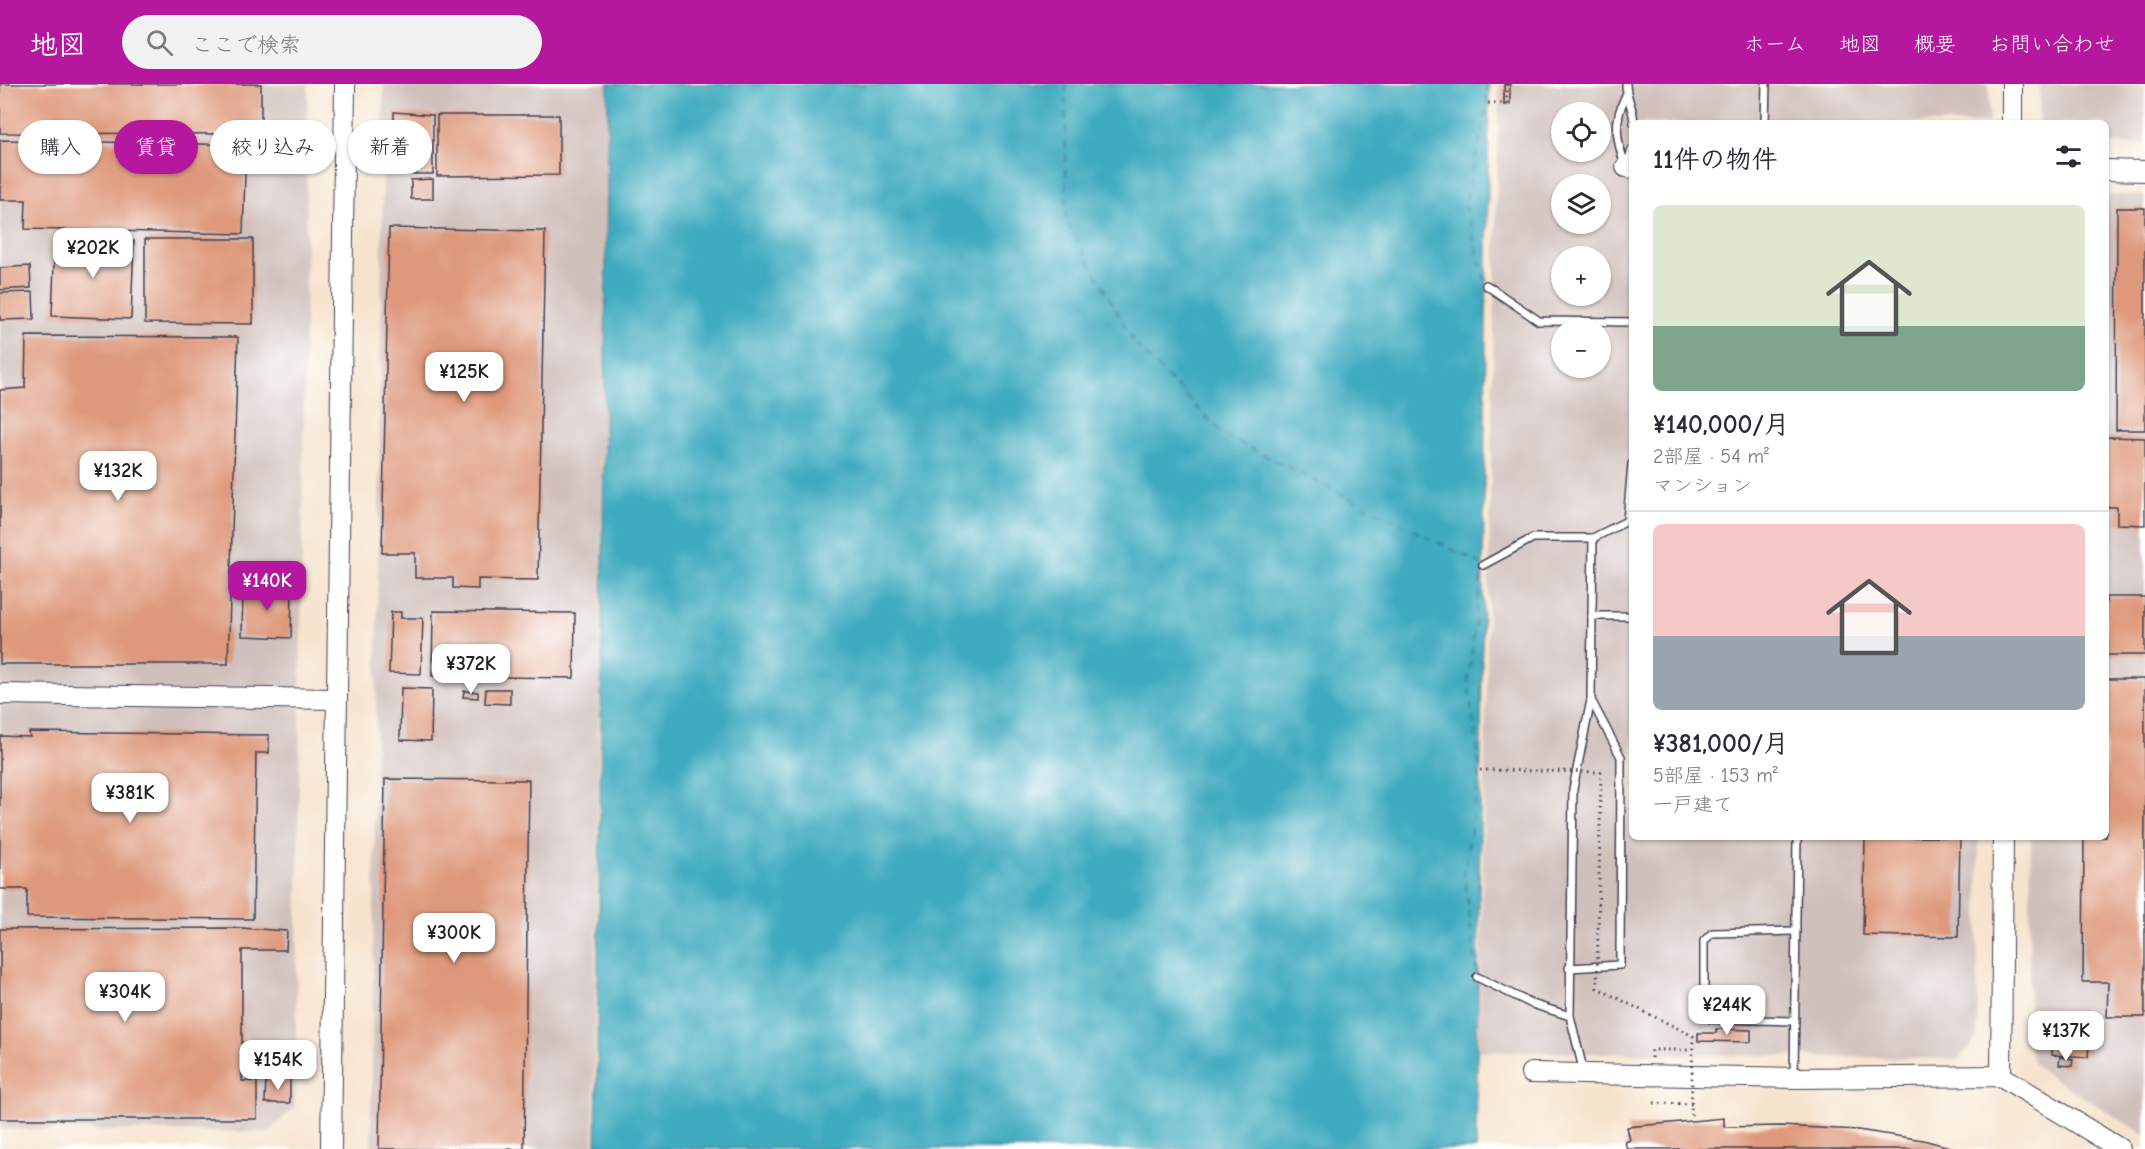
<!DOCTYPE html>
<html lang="ja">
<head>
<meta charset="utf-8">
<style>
	body { margin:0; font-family:"Comic Neue","Klee One",sans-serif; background:#f2f2f3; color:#2b2b33; height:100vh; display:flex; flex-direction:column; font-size:22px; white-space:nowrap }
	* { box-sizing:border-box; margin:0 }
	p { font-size:20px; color:#7c7c81 }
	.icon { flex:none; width:33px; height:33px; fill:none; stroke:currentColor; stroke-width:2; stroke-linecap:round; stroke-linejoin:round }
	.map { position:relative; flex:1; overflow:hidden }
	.drawer { position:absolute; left:1629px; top:36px; width:480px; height:720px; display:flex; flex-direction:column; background:#fff; border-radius:9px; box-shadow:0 2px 4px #0004 }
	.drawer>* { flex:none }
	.guide { position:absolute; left:18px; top:36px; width:570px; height:54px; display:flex; gap:12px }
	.controls { position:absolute; left:1551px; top:18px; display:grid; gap:12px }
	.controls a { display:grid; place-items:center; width:60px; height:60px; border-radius:50%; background:#fff; box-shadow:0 2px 4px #0004; font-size:30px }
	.price { position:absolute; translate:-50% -51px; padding:0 14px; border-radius:12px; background:#fff; color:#222; font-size:20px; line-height:39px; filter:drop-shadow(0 2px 3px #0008) }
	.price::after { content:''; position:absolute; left:50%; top:36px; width:18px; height:14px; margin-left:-9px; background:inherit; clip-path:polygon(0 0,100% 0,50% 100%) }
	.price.selected { background:#b5179e; color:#fff }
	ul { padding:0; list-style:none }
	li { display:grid; align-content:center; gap:12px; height:318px; padding:0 24px }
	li+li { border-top:2px solid #e1e1e2 }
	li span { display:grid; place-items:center; height:186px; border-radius:9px; color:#555 }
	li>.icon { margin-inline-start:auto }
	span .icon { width:108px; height:108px; fill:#fffc; stroke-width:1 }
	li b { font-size:26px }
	h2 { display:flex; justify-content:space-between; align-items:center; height:72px; padding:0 24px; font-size:26px }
	.tag { padding:0 21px; border-radius:27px; background:#fff; box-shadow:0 2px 4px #0004; font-size:21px; line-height:54px }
	.tag.selected { background:#b5179e; color:#fff }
	header { display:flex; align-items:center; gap:36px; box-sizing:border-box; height:84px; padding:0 30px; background:#b5179e; color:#fff }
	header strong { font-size:28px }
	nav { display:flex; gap:33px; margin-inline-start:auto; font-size:21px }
	.search { width:420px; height:54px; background:#f2f2f3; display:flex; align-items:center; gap:15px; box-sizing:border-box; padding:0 21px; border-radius:33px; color:#7c7c81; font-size:22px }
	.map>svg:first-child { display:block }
	.industrial { fill:#d0c0bc; fill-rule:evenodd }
	.water { fill:#40abbf; stroke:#31667d; stroke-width:1.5 }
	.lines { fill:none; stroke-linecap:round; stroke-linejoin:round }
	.ferry { stroke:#306076; stroke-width:1.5; stroke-dasharray:8 6; stroke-linecap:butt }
	.building { fill:#de997c }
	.lane-casing { stroke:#423f51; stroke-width:10 }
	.secondary-casing { stroke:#423f51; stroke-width:22 }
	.path { stroke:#423f51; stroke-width:3; stroke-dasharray:1.5 4.5; stroke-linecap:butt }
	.lane { stroke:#fff; stroke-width:7 }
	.secondary { stroke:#fff; stroke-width:20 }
	.path-bridge { stroke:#423f51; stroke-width:3; stroke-dasharray:1.5 4.5; stroke-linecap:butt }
</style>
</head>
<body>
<header>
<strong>地図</strong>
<div class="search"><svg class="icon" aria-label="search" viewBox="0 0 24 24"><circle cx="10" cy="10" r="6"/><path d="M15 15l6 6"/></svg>ここで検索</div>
<nav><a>ホーム</a><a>地図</a><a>概要</a><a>お問い合わせ</a></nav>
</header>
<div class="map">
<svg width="2145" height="1065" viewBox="0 0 2145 1065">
	<rect width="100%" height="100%" fill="#fff"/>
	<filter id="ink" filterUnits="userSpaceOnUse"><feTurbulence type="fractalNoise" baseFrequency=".0167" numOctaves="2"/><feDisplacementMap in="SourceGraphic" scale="12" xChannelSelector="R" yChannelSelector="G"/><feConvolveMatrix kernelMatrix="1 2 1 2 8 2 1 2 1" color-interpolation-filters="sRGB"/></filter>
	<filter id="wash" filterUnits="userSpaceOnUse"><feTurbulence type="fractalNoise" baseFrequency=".008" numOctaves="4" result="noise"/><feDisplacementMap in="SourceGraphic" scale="24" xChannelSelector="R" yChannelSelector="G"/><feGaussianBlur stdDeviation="1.35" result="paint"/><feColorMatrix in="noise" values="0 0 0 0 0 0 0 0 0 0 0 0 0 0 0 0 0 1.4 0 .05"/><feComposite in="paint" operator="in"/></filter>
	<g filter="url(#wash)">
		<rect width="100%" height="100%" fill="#f6e3cc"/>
		<g class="industrial">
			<path d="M0 0H308L295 1022 269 1048 0 1045Z"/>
			<path d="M384 0H607L593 1065H371Z"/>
			<path d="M1499 0H1989V39H1632V753H1979L1977 954 1959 975 1479 967ZM1562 28H1600V68H1562ZM1562 100H1600V140H1562ZM1562 172H1600V212H1562ZM1562 244H1600V284H1562Z"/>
			<path d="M2040 0H2145V60H2106V39H2039Z"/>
			<path d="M2106 111H2145V1051L2045 989 2033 978 2028 962 2031 753H2106Z"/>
		</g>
		<path class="water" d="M608 0H1489L1476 1065H596Z"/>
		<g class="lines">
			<g class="ferry">
				<path d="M1066 0V136L1135 260 1224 351 1481 480"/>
				<path d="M1485 197 1465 120 1488 19 1486 0"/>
				<path d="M1477 890 1464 789 1480 686 1468 597 1482 484"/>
			</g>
		</g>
		<g id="blocks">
			<g class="building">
				<path d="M0 0H261V50L0 49Z"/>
				<path d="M1504 0H1510V20L1504 21Z"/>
				<path d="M394 28 433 31V90H393Z"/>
				<path d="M437 31H559V91L437 92Z"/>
				<path d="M0 56 246 61 243 150 25 145 26 116H0Z"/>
				<path d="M433 95V115H411V96Z"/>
				<path d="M2117 124H2145V346H2116Z"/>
				<path d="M389 144 545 147 538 496 478 495V505L453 504V494H415V469H382Z"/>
				<path d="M55 154 134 157 131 235 52 232Z"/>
				<path d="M145 155H253V240L145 239Z"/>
				<path d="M30 182 31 204 0 206V184Z"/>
				<path d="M33 208 34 235 0 236V209Z"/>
				<path d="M26 252 238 253 228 580H0V306L25 304Z"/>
				<path d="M2106 353 2145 354V441L2117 440V423H2106Z"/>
				<path d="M243 502 292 503 291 554 242 552Z"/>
				<rect x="2106" y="513" width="39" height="58"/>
				<path d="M433 527 575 529 574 594 432 592Z"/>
				<path d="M391 528H401V534H423L421 590 389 589Z"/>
				<path d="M2106 595H2145V933H2107L2108 898H2083L2084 753H2106Z"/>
				<path d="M401 604 432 605 431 657 400 656Z"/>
				<path d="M486 605H510V620L485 619Z"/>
				<path d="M464 607 478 608V614L463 613Z"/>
				<path d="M29 648 269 651V669H256L253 835 27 833V805H0V652L30 653Z"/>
				<path d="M385 695 529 696 524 1065H379Z"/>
				<path d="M1865 753H1960L1958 853 1863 851Z"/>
				<path d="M242 844 287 847 286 866H242V997H257V1035H0V845Z"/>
				<path d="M1716 945 1751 946V958L1698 957V949H1716Z"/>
				<path d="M2053 957 2089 960 2088 973 2052 971Z"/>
				<path d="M2060 973 2073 975 2072 982 2059 981Z"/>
				<path d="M266 994H290V1019H265Z"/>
				<path d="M1724 1034V1043L1781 1042 1858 1046 1923 1056 1957 1065H1627L1625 1058 1630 1056 1627 1043Z"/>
			</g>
		</g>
	</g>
	<g filter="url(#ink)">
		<use href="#blocks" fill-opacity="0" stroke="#423f51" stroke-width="1.5"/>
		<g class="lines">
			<g class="lane-casing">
				<g id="lane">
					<path d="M1626 0C1626 14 1634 25 1634 39"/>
					<path d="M1626 11C1613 37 1616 57 1626 83L1632 66"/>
					<path d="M1765 39 1766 0"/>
					<path d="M1486 201 1539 237 1632 238"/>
					<path d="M1483 481 1533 454H1593"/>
					<path d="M1592 532 1593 454 1627 437 1632 380"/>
					<path d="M1569 884 1620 881 1621 673 1591 616"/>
					<path d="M1477 893 1532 920 1570 932 1584 989"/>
					<path d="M1570 932 1573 705 1591 616 1592 532H1632"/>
					<path d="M1795 937 1711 935 1704 928V857L1712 849 1796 847"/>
					<path d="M1794 993 1797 753"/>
				</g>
			</g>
			<g class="secondary-casing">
				<g id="secondary">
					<path d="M2012 39V0"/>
					<path d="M1626 83 1632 84"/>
					<path d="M2106 86 2145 87"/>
					<path d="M0 610 337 615"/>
					<path d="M1531 989 1794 994 2001 992 2120 1065"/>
					<path d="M2001 992 2003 753"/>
					<path d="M331 1065 345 0"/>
				</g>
			</g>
			<g class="path">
				<path d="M1488 19H1507V0"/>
				<path d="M1480 686H1486"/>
				<path d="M1651 974 1652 966H1693"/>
				<path d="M1654 1019 1692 1020"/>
			</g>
			<use href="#lane" class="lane"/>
			<use href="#secondary" class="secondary"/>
			<path class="path-bridge" d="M1486 686 1601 688 1597 904 1693 952 1691 1035"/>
		</g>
	</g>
</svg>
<div class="controls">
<a><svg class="icon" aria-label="locate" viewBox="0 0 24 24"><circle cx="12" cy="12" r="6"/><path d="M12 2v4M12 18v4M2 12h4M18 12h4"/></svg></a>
<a><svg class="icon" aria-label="layers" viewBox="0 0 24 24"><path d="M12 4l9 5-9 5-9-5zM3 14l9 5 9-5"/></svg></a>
<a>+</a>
<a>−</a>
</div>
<b class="price" style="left:93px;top:195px">¥202K</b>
<b class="price" style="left:464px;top:319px">¥125K</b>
<b class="price" style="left:118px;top:418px">¥132K</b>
<b class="price selected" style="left:267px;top:528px">¥140K</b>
<b class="price" style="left:471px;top:611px">¥372K</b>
<b class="price" style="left:130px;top:740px">¥381K</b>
<b class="price" style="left:454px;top:880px">¥300K</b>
<b class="price" style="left:125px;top:939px">¥304K</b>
<b class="price" style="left:1727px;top:952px">¥244K</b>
<b class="price" style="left:2066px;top:978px">¥137K</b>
<b class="price" style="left:278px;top:1007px">¥154K</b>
<div class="guide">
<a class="tag">購入</a>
<a class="tag selected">賃貸</a>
<a class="tag">絞り込み</a>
<a class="tag">新着</a>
</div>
<section class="drawer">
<h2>11件の物件<svg class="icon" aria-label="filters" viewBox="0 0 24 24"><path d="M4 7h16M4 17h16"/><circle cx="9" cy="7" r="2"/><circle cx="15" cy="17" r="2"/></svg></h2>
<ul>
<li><span style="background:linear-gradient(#dfe7d0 65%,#7fa58c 0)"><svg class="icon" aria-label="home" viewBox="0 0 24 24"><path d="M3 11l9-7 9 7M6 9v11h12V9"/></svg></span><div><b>¥140,000/月</b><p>2部屋 · 54 m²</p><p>マンション</p></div></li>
<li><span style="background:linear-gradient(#f6c9c9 60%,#9aa5b1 0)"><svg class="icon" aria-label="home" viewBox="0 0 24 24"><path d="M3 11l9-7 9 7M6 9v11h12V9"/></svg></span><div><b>¥381,000/月</b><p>5部屋 · 153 m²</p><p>一戸建て</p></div></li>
</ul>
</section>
</div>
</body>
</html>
